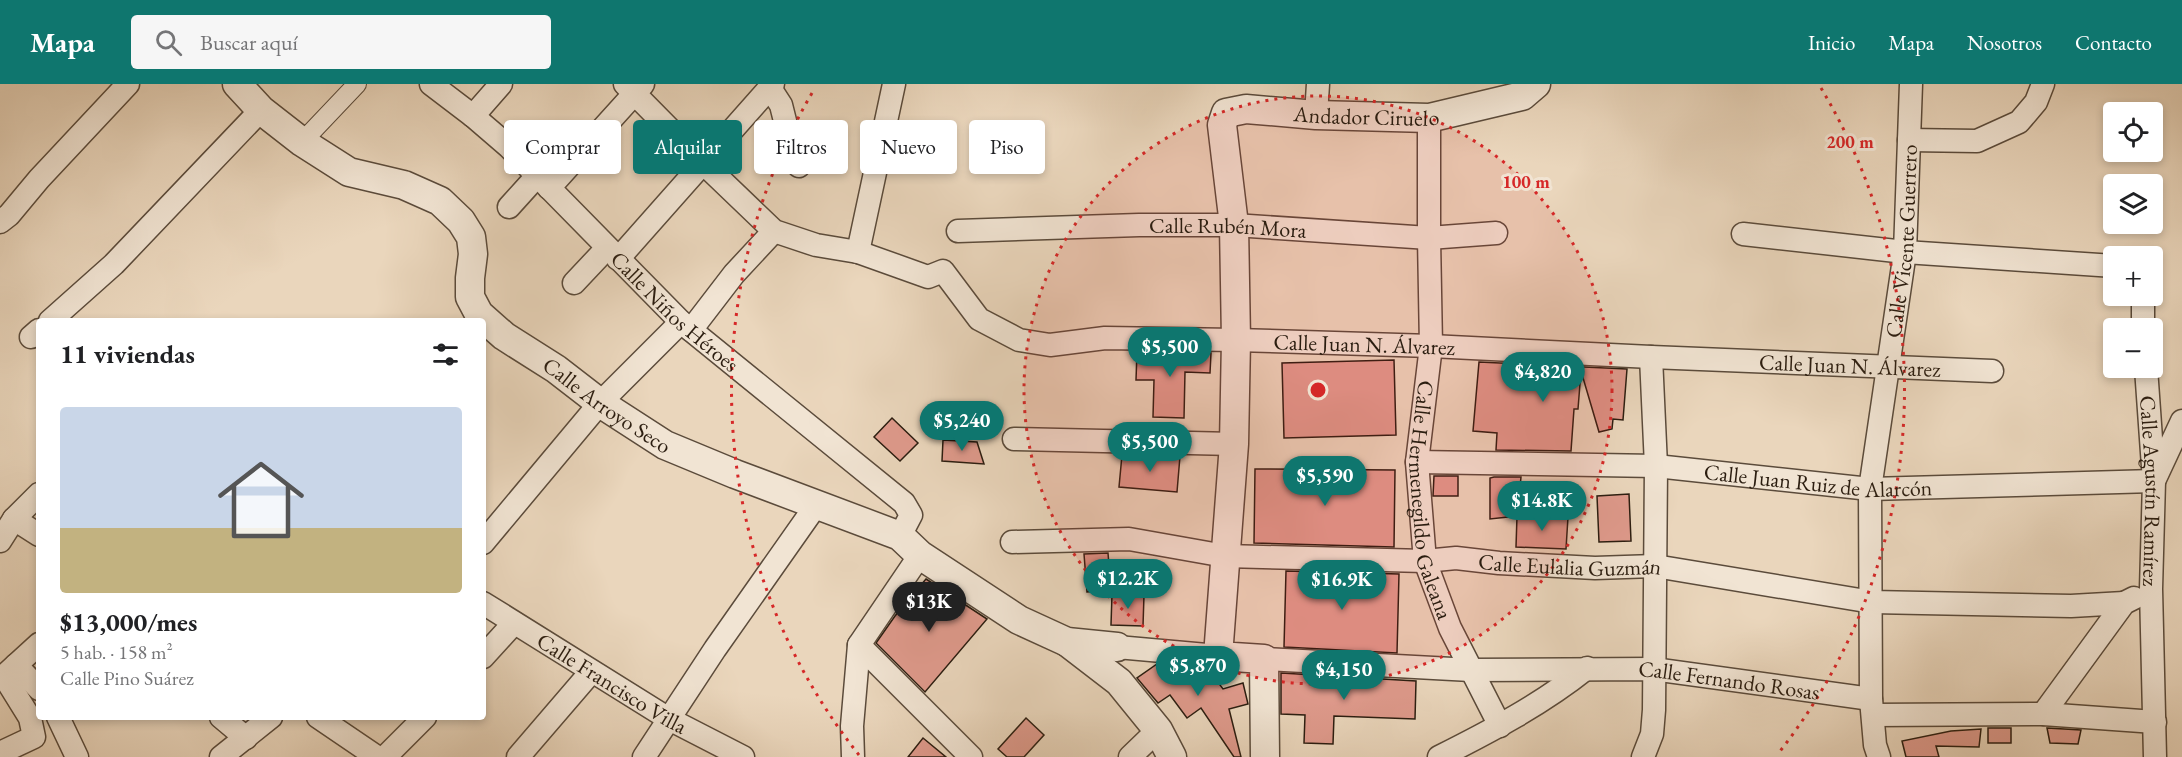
<!DOCTYPE html>
<html lang="es">
<head>
<meta charset="utf-8">
<style>
	body { margin:0; font-family:"EB Garamond",serif; background:#f6f6f6; color:#202124; height:100vh; display:flex; flex-direction:column; font-size:22px; white-space:nowrap }
	* { box-sizing:border-box; margin:0 }
	p { font-size:20px; color:#757577 }
	.icon { flex:none; width:33px; height:33px; fill:none; stroke:currentColor; stroke-width:2; stroke-linecap:round; stroke-linejoin:round }
	.map { position:relative; flex:1; overflow:hidden }
	.sheet { position:absolute; left:36px; top:234px; width:450px; height:402px; display:flex; flex-direction:column; background:#fff; border-radius:6px; box-shadow:0 3px 9px #0003 }
	.sheet>* { flex:none }
	.top-card { position:absolute; left:504px; top:36px; width:570px; height:54px; display:flex; gap:12px }
	.fabs { position:absolute; left:2103px; top:18px; display:grid; gap:12px }
	.fabs a { display:grid; place-items:center; width:60px; height:60px; border-radius:6px; background:#fff; box-shadow:0 3px 9px #0003; font-size:30px }
	.price { position:absolute; translate:-50% -51px; padding:0 14px; border-radius:21px; background:#0f766e; color:#fff; font-size:20px; line-height:39px; filter:drop-shadow(0 2px 3px #0008) }
	.price::after { content:''; position:absolute; left:50%; top:36px; width:18px; height:14px; margin-left:-9px; background:inherit; clip-path:polygon(0 0,100% 0,50% 100%) }
	.price.on { background:#222; color:#fff }
	ul { padding:0; list-style:none }
	li { display:grid; align-content:center; gap:12px; height:318px; padding:0 24px }
	li span { display:grid; place-items:center; height:186px; border-radius:6px; color:#555 }
	li>.icon { margin-inline-start:auto }
	span .icon { width:108px; height:108px; fill:#fffc; stroke-width:1 }
	li b { font-size:26px }
	h2 { display:flex; justify-content:space-between; align-items:center; height:72px; padding:0 24px; font-size:26px }
	.pill { padding:0 21px; border-radius:6px; background:#fff; box-shadow:0 3px 9px #0003; font-size:21px; line-height:54px }
	.pill.on { background:#0f766e; color:#fff }
	header { display:flex; align-items:center; gap:36px; box-sizing:border-box; height:84px; padding:0 30px; background:#0f766e; color:#fff }
	header strong { font-size:28px }
	nav { display:flex; gap:33px; margin-inline-start:auto; font-size:21px }
	.search { width:420px; height:54px; background:#f6f6f6; display:flex; align-items:center; gap:15px; box-sizing:border-box; padding:0 21px; border-radius:6px; color:#757577; font-size:22px }
	.map>svg:first-child { display:block }
	.building { fill:#df9a8c; stroke:#2b1d10; stroke-width:1.5 }
	.lines { fill:none; stroke-linecap:round; stroke-linejoin:round }
	.pedestrian-casing { stroke:#5b4b3b; stroke-width:20 }
	.minor-casing { stroke:#5b4b3b; stroke-width:25 }
	.tertiary-casing { stroke:#5b4b3b; stroke-width:31 }
	.pedestrian { stroke:#f1e4d3; stroke-width:18 }
	.minor { stroke:#f1e4d3; stroke-width:22 }
	.tertiary { stroke:#f1e4d3; stroke-width:28 }
	.ring { fill:none; stroke:#d62828; stroke-width:3; stroke-dasharray:3 6 }
	.labels { text-anchor:middle; dominant-baseline:central; stroke-width:6; stroke-linejoin:round; paint-order:stroke }
	.street-label { font-size:22px; fill:#2b1d10; stroke:#f1e4d3 }
	.centre { fill:#d62828; stroke:#f1e4d3; stroke-width:3 }
	.ring-label { font-size:18px; text-anchor:middle; font-weight:bold; fill:#d62828; stroke:#f1e4d3; stroke-width:6; stroke-linejoin:round; paint-order:stroke }
</style>
</head>
<body>
<header>
<strong>Mapa</strong>
<div class="search"><svg class="icon" aria-label="search" viewBox="0 0 24 24"><circle cx="10" cy="10" r="6"/><path d="M15 15l6 6"/></svg>Buscar aquí</div>
<nav><a>Inicio</a><a>Mapa</a><a>Nosotros</a><a>Contacto</a></nav>
</header>
<div class="map">
<svg width="2182" height="673" viewBox="0 0 2182 673">
	<rect width="100%" height="100%" fill="#ead6bc"/>
	<filter id="stains"><feTurbulence type="fractalNoise" baseFrequency=".00333" numOctaves="4"/><feColorMatrix values="0 0 0 0 .2 0 0 0 0 .09 0 0 0 0 .02 0 0 0 .5 -.17"/></filter>
	<radialGradient id="worn" r=".72"><stop offset=".6" stop-color="#630" stop-opacity="0"/><stop offset="1" stop-color="#630" stop-opacity=".3"/></radialGradient>
	<g class="building">
		<path d="M1137 268 1211 269 1210 289 1185 288 1184 334 1153 333 1154 296H1136Z"/>
		<path d="M1394 276 1396 351 1284 354 1282 279Z"/>
		<path d="M1479 278 1627 285 1623 336 1613 335 1612 345 1599 348 1581 287 1578 325H1574L1571 367 1496 366 1497 349 1473 347Z"/>
		<path d="M892 334 918 359 900 377 874 353Z"/>
		<path d="M943 356 977 358 984 380 942 377Z"/>
		<path d="M1122 371 1180 372 1177 408 1119 403Z"/>
		<path d="M1255 385 1395 386 1394 463 1254 459Z"/>
		<path d="M1434 392H1458V412H1433Z"/>
		<path d="M1494 393H1521L1517 432 1490 435V394Z"/>
		<path d="M1629 410 1631 457 1599 458 1597 412Z"/>
		<path d="M1517 432 1568 433 1566 465 1516 463Z"/>
		<path d="M1108 469 1111 506 1087 508 1084 470Z"/>
		<path d="M1286 487 1399 490 1397 569 1284 563Z"/>
		<path d="M926 495 987 535 925 608 876 559 895 532Z"/>
		<path d="M1112 510 1144 511 1143 542 1111 541Z"/>
		<path d="M1157 580 1182 582 1191 596 1208 585 1223 605 1243 599 1248 620 1229 625 1241 673H1234L1201 624 1187 634 1170 611 1158 619 1137 594Z"/>
		<path d="M1281 589 1416 597 1415 635 1334 632 1333 660 1304 659 1305 631 1281 630Z"/>
		<path d="M1026 634 1044 651 1024 673H1007L998 665Z"/>
		<rect x="1988" y="644" width="23" height="15"/>
		<path d="M2047 644 2081 646 2078 660 2050 659Z"/>
		<path d="M1981 645 1979 663 1936 662 1939 673H1906L1902 657 1951 647Z"/>
		<path d="M923 654 946 673H908Z"/>
	</g>
	<g class="lines">
		<g class="pedestrian-casing">
			<path id="pedestrian" d="M302 58 357 0"/>
		</g>
		<g class="minor-casing">
			<g id="minor">
				<path id="s1" d="M431 0 473 32 509 63 681 238 904 419 911 431 900 452"/>
				<path id="s2" d="M625 0 702 78 774 147 816 161 858 168 928 193 943 187 979 235 1019 256 1050 261 1105 254 1236 256 1431 262 1651 273 1992 287"/>
				<path d="M770 4 781 21 791 61 799 82"/>
				<path d="M1316 31 1318 0"/>
				<path d="M473 32 501 0"/>
				<path id="s3" d="M1429 34V154L1431 262 1417 378 1425 477 1450 544 1500 642"/>
				<path d="M1909 56 1977 57 2019 38 2036 18 2043 0"/>
				<path d="M549 104 643 0"/>
				<path d="M509 123 537 92"/>
				<path d="M0 138 9 131 39 95 128 0"/>
				<path id="s4" d="M958 147 1139 141H1234L1429 154 1496 149"/>
				<path d="M1743 150 1905 168 2114 182"/>
				<path d="M858 168 894 0"/>
				<path d="M618 175 773 0"/>
				<path d="M574 199 607 164"/>
				<path d="M2143 212V244"/>
				<path d="M50 237 114 180 261 26"/>
				<path d="M691 246 734 190 774 147"/>
				<path d="M31 253 39 246"/>
				<path id="s5" d="M2146 284 2154 397 2151 505 2155 673"/>
				<path d="M1014 355 1234 360"/>
				<path id="s6" d="M1417 378 1656 382 1870 405 2154 397 2182 337"/>
				<path d="M14 435 39 451"/>
				<path d="M0 457 14 435 39 410"/>
				<path id="s7" d="M1012 458 1129 455 1225 472 1425 477 1456 474 1499 479 1595 484 1655 482 1872 518 2071 522 2124 519"/>
				<path d="M483 459 600 319 681 238"/>
				<path id="s8" d="M483 519 669 635 743 673"/>
				<path d="M859 561 971 673"/>
				<path d="M1117 563 1218 572"/>
				<path d="M483 573 514 539"/>
				<path id="s9" d="M1264 575 1471 586 1653 585 1871 615"/>
				<path d="M16 581 39 605"/>
				<path d="M2043 630 2124 519 2134 514"/>
				<path d="M1873 631 2043 630 2155 638"/>
				<path d="M58 633 77 673"/>
				<path d="M221 633 246 654"/>
				<path d="M318 633 377 673"/>
				<path d="M0 669 34 653 30 634 4 592 39 560"/>
				<path d="M221 673 271 633"/>
				<path d="M385 673 425 633"/>
				<path d="M518 673 591 588"/>
				<path d="M644 673 715 565 817 420"/>
				<path d="M853 673 852 642 859 561 920 471"/>
				<path d="M1130 673 1158 646"/>
				<path d="M1439 673C1491 647 1542 620 1587 584"/>
				<path d="M1643 673 1652 650 1654 626 1656 382 1651 273"/>
				<path id="s10" d="M1879 673 1875 661 1871 615 1870 405 1905 168 1911 0"/>
			</g>
		</g>
		<g class="tertiary-casing">
			<g id="tertiary">
				<path id="s11" d="M237 0 261 26 302 58 349 88 404 101 440 117 461 137 471 153 473 170 470 194V213L479 230 504 252 556 285 600 319 665 361 735 390 900 452 920 471 1019 536 1067 558 1117 563"/>
				<path d="M1067 558 1119 598 1158 646 1172 673"/>
				<path id="s12" d="M1265 673 1264 575 1218 572 1234 360 1236 256 1234 141 1222 41 1226 29 1246 25 1316 31 1429 34 1522 12 1536 0"/>
			</g>
		</g>
		<use href="#pedestrian" class="pedestrian"/>
		<use href="#minor" class="minor"/>
		<use href="#tertiary" class="tertiary"/>
	</g>
	<circle cx="1318" cy="306" r="294" fill="#d62828" fill-opacity=".12"/>
	<g class="ring">
		<circle cx="1318" cy="306" r="294"/>
		<path d="M859 671A587 587 0 0 1 815 4M1821 4A587 587 0 0 1 1777 671"/>
	</g>
	<g class="labels">
		<g class="street-label">
			<text stroke="none"><textPath href="#s12" startOffset="830">Andador Ciruelo</textPath></text>
			<text stroke="none"><textPath href="#s4" startOffset="270">Calle Rubén Mora</textPath></text>
			<text stroke="none"><textPath href="#s10" startOffset="519">Calle Vicente Guerrero</textPath></text>
			<text stroke="none"><textPath href="#s1" startOffset="334">Calle Niños Héroes</textPath></text>
			<text stroke="none"><textPath href="#s2" startOffset="838">Calle Juan N. Álvarez</textPath></text>
			<text stroke="none"><textPath href="#s2" startOffset="1324">Calle Juan N. Álvarez</textPath></text>
			<text stroke="none"><textPath href="#s11" startOffset="524">Calle Arroyo Seco</textPath></text>
			<text stroke="none"><textPath href="#s6" startOffset="402">Calle Juan Ruiz de Alarcón</textPath></text>
			<text stroke="none"><textPath href="#s5" startOffset="123">Calle Agustín Ramírez</textPath></text>
			<text stroke="none"><textPath href="#s3" startOffset="384">Calle Hermenegildo Galeana</textPath></text>
			<text stroke="none"><textPath href="#s7" startOffset="560">Calle Eulalia Guzmán</textPath></text>
			<text stroke="none"><textPath href="#s9" startOffset="466">Calle Fernando Rosas</textPath></text>
			<text stroke="none"><textPath href="#s8" startOffset="152">Calle Francisco Villa</textPath></text>
		</g>
	</g>
	<circle cx="1318" cy="306" r="9" class="centre"/>
	<g class="ring-label">
		<text x="1850" y="64">200 m</text>
		<text x="1526" y="104">100 m</text>
	</g>
	<rect width="100%" height="100%" filter="url(#stains)"/>
	<rect width="100%" height="100%" fill="url(#worn)"/>
</svg>
<div class="fabs">
<a><svg class="icon" aria-label="locate" viewBox="0 0 24 24"><circle cx="12" cy="12" r="6"/><path d="M12 2v4M12 18v4M2 12h4M18 12h4"/></svg></a>
<a><svg class="icon" aria-label="layers" viewBox="0 0 24 24"><path d="M12 4l9 5-9 5-9-5zM3 14l9 5 9-5"/></svg></a>
<a>+</a>
<a>−</a>
</div>
<b class="price" style="left:1170px;top:294px">$5,500</b>
<b class="price" style="left:1543px;top:319px">$4,820</b>
<b class="price" style="left:962px;top:368px">$5,240</b>
<b class="price" style="left:1150px;top:389px">$5,500</b>
<b class="price" style="left:1325px;top:423px">$5,590</b>
<b class="price" style="left:1542px;top:448px">$14.8K</b>
<b class="price" style="left:1128px;top:526px">$12.2K</b>
<b class="price" style="left:1342px;top:527px">$16.9K</b>
<b class="price on" style="left:929px;top:549px">$13K</b>
<b class="price" style="left:1198px;top:613px">$5,870</b>
<b class="price" style="left:1344px;top:617px">$4,150</b>
<div class="top-card">
<a class="pill">Comprar</a>
<a class="pill on">Alquilar</a>
<a class="pill">Filtros</a>
<a class="pill">Nuevo</a>
<a class="pill">Piso</a>
</div>
<section class="sheet">
<h2>11 viviendas<svg class="icon" aria-label="filters" viewBox="0 0 24 24"><path d="M4 7h16M4 17h16"/><circle cx="9" cy="7" r="2"/><circle cx="15" cy="17" r="2"/></svg></h2>
<ul>
<li><span style="background:linear-gradient(#c9d6e8 65%,#c2b280 0)"><svg class="icon" aria-label="home" viewBox="0 0 24 24"><path d="M3 11l9-7 9 7M6 9v11h12V9"/></svg></span><div><b>$13,000/mes</b><p>5 hab. · 158 m²</p><p>Calle Pino Suárez</p></div></li>
</ul>
</section>
</div>
</body>
</html>
